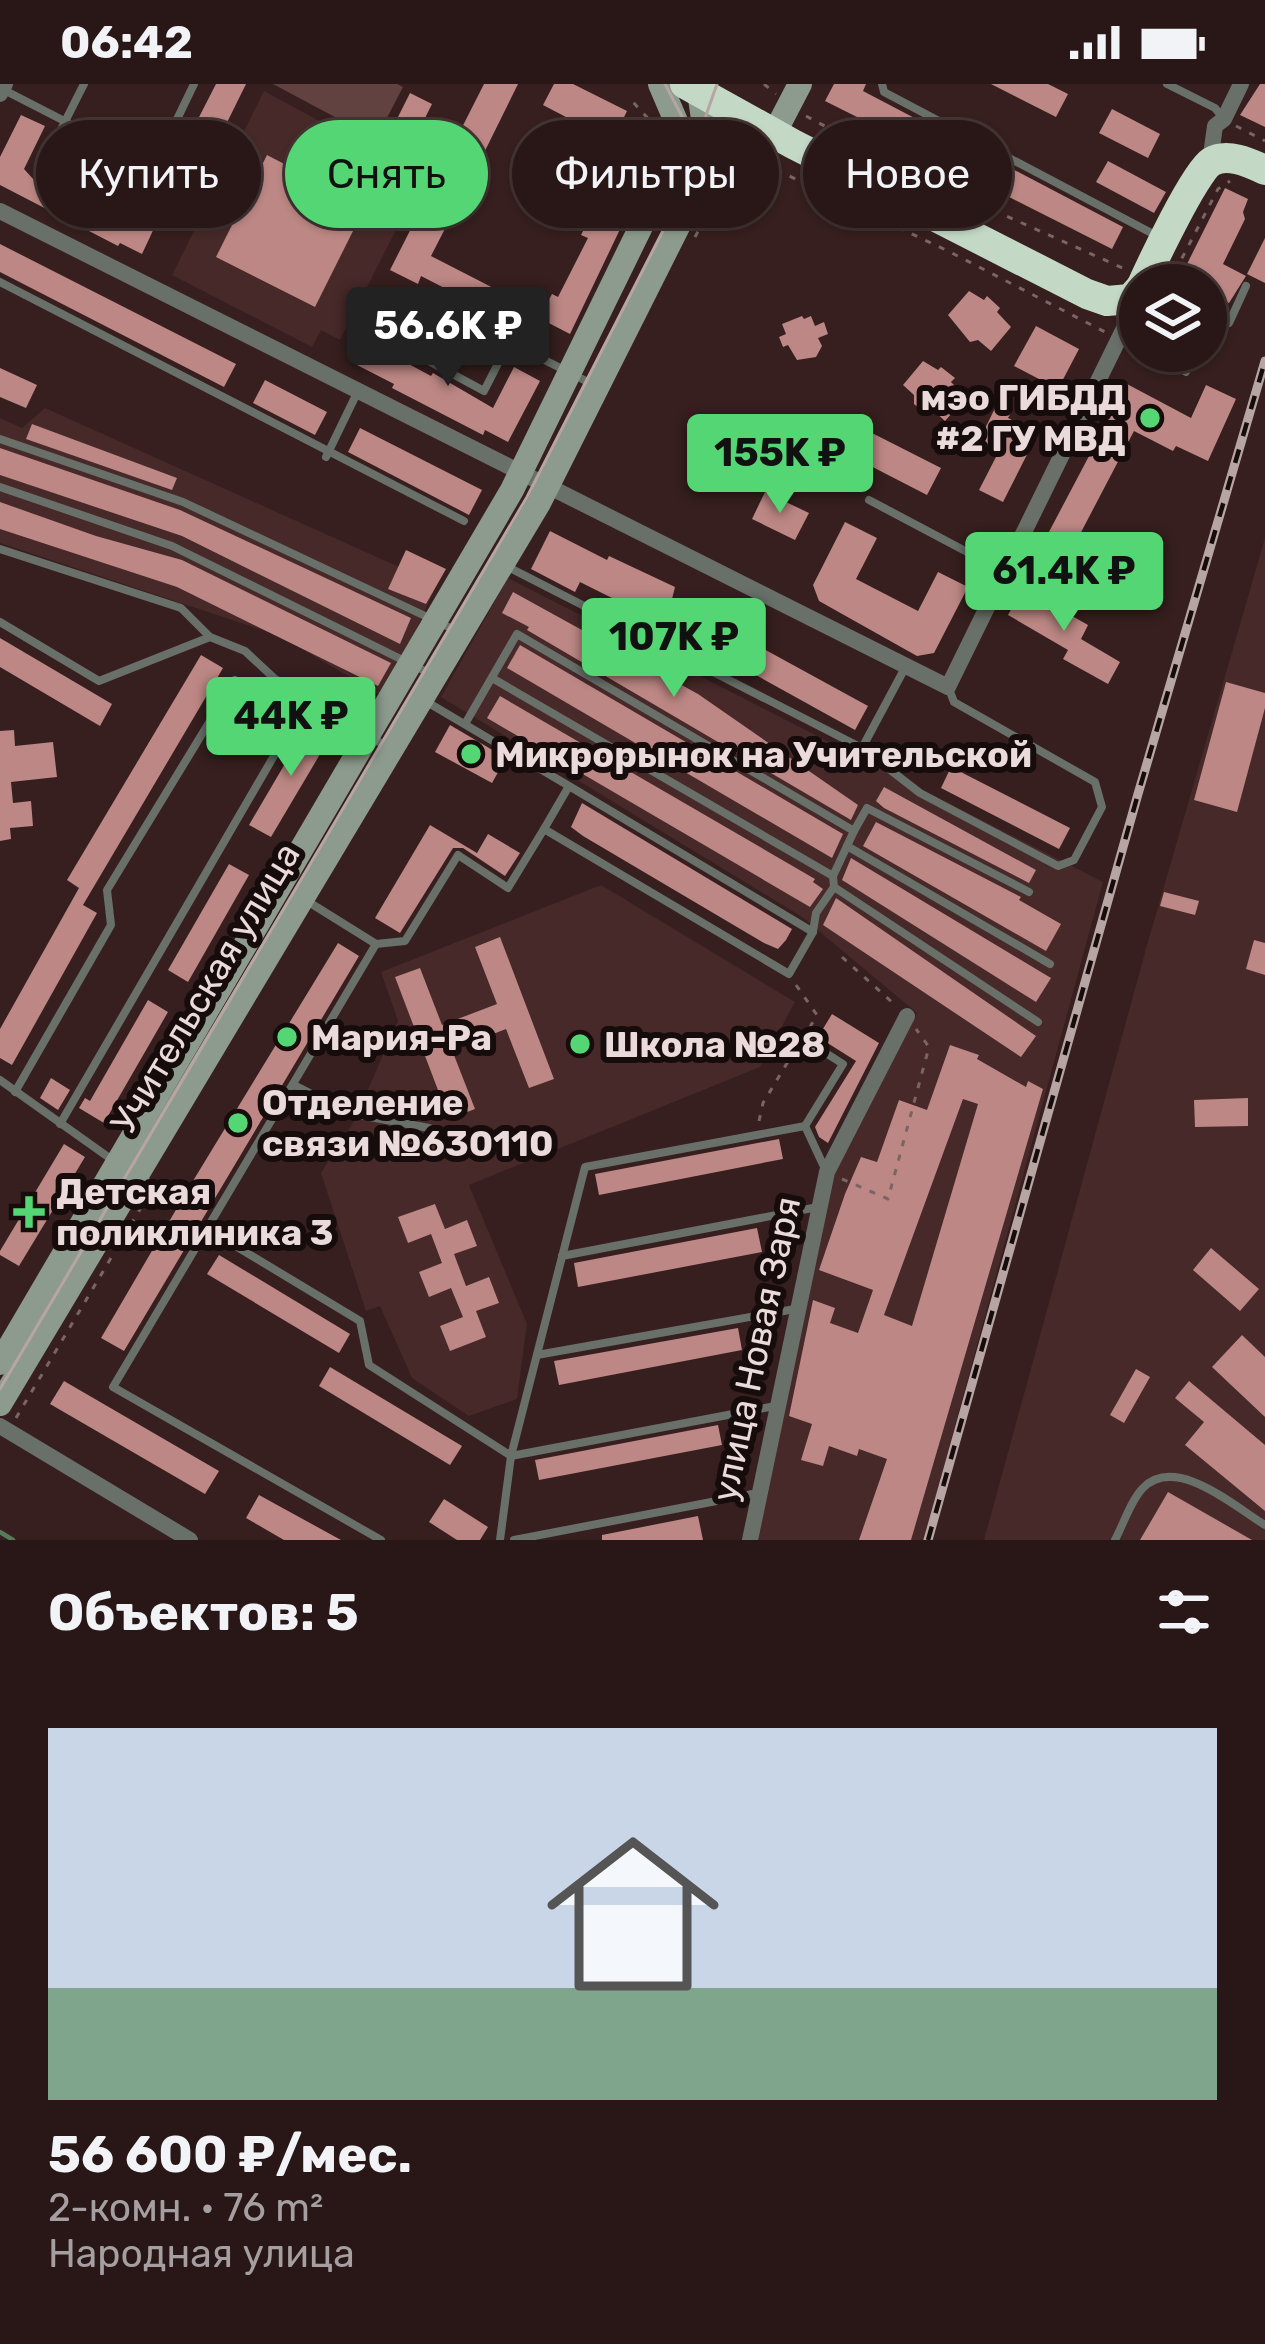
<!DOCTYPE html>
<html lang="ru">
<head>
<meta charset="utf-8">
<style>
	body { margin:0; font-family:Rubik,sans-serif; background:#30201f; color:#f1f3f6; height:100vh; display:flex; flex-direction:column; font-size:45px; white-space:nowrap }
	* { box-sizing:border-box; margin:0 }
	p { font-size:39px; color:#a59fa1 }
	.icon { flex:none; width:66px; height:66px; fill:none; stroke:currentColor; stroke-width:2; stroke-linecap:round; stroke-linejoin:round }
	.map { position:relative; height:1456px; overflow:hidden }
	.panel { display:flex; flex-direction:column; background:#281716; flex:1 }
	.panel>* { flex:none }
	.hud { position:absolute; left:36px; top:36px; width:1194px; height:108px; display:flex; gap:24px }
	.tools { position:absolute; left:1119px; top:180px; display:grid; gap:24px }
	.tools a { display:grid; place-items:center; width:108px; height:108px; border-radius:50%; background:#281716; box-shadow:0 3px 9px #0004,0 0 0 3px #443635; font-size:60px }
	.price { position:absolute; translate:-50% -102px; padding:0 27px; border-radius:12px; background:#53d673; color:#111; font-size:39px; line-height:78px; filter:drop-shadow(0 3px 6px #0008) }
	.price::after { content:''; position:absolute; left:50%; top:72px; width:36px; height:27px; margin-left:-18px; background:inherit; clip-path:polygon(0 0,100% 0,50% 100%) }
	.price.current { background:#222; color:#fff }
	ul { padding:0; list-style:none }
	li { display:grid; align-content:center; gap:24px; height:636px; padding:0 48px }
	li+li { border-top:3px solid #443635 }
	li span { display:grid; place-items:center; height:372px; border-radius:0px; color:#555 }
	li>.icon { margin-inline-start:auto }
	span .icon { width:216px; height:216px; fill:#fffc; stroke-width:1 }
	li b { font-size:51px }
	h2 { display:flex; justify-content:space-between; align-items:center; height:144px; padding:0 48px; font-size:51px }
	.chip { padding:0 42px; border-radius:54px; background:#281716; box-shadow:0 3px 9px #0004,0 0 0 3px #443635; font-size:42px; line-height:108px }
	.chip.current { background:#53d673; color:#111 }
	.status { display:flex; justify-content:space-between; align-items:center; height:84px; padding:0 60px; background:#281716; direction:ltr }
	.status svg { height:33px; fill:currentColor }
	.map>svg:first-child { display:block }
	.built { fill:#462928 }
	.green { fill:#614240 }
	.lines { fill:none; stroke-linecap:round; stroke-linejoin:round }
	.stream { stroke:#547b5a; stroke-width:4.5 }
	.building { fill:#bc8784; fill-rule:evenodd }
	.path { stroke:#7a6564; stroke-width:3; stroke-dasharray:6 9; stroke-linecap:butt }
	.lane { stroke:#687069; stroke-width:8 }
	.street { stroke:#687069; stroke-width:16 }
	.secondary { stroke:#8d9b8e; stroke-width:24 }
	.highway { stroke:#c3d9c6; stroke-width:30 }
	.tram { stroke:#b7a5a4; stroke-width:3 }
	.rail-casing { stroke:#b7a5a4; stroke-width:9 }
	.rail { stroke:#160c0c; stroke-width:4.5; stroke-dasharray:14; stroke-linecap:butt }
	.poi-dot { fill:#53d673; stroke:#160c0c; stroke-width:4.5 }
	.labels { text-anchor:middle; dominant-baseline:central; stroke-width:12; stroke-linejoin:round; paint-order:stroke }
	.poi-label { font-size:36px; font-weight:bold; fill:#eadad9; stroke:#160c0c; text-anchor:start }
	.street-label { font-size:36px; fill:#eadad9; stroke:#160c0c }
</style>
</head>
<body>
<div class="status"><b>06:42</b><svg viewBox="0 0 49 12"><path d="M0 12V9h3v3zM5 12V6h3v6zM10 12V3h3v9zM15 12V0h3v12zM26 1h20v11H26zM47 4h2v5h-2z"/></svg></div>
<div class="map">
<svg width="1265" height="1456" viewBox="0 0 1265 1456">
	<rect width="100%" height="100%" fill="#361f1e"/>
	<g class="built">
		<path d="M264 7 423 93 340 256 321 246 312 263 172 191Z"/>
		<path d="M45 324 437 500 385 614 280 552 0 459V334L22 344Z"/>
		<path d="M1265 454V1456H984L1147 861Z"/>
		<path d="M508 494 1103 798 924 1456H758L829 1102 917 929 802 833 441 613Z"/>
		<path d="M601 801 795 918 760 983 469 1101 527 1240 517 1315 469 1332 412 1294 380 1222 366 1227 321 1089 354 1037 398 937 381 888Z"/>
	</g>
	<path class="green" d="M273 0H397L403 3 376 55Z"/>
	<g class="lines">
		<path class="stream" d="M0 1448 13 1456"/>
	</g>
	<g class="building">
		<path d="M216 0H246L211 71 179 55 189 34 197 37Z"/>
		<path d="M484 0H518L476 85 448 71Z"/>
		<path d="M554 0H573L627 27 594 95 566 81 585 43 543 21Z"/>
		<path d="M834 0H866L863 7 966 61 955 82 825 17Z"/>
		<path d="M991 0H1048L1068 10 1056 33Z"/>
		<path d="M1260 0H1265V43L1240 31Z"/>
		<path d="M410 9 432 20 409 66 387 55Z"/>
		<path d="M1112 25 1160 50 1148 74 1099 49Z"/>
		<path d="M21 31 45 42 24 85 34 96 45 95 65 105 67 101 90 112 88 116 130 136 139 118 148 115 164 123 142 170 120 159 118 162 0 101V73Z"/>
		<path d="M267 71 296 86 293 92 331 112 334 105 366 121 315 223 216 173Z"/>
		<path d="M1108 77 1166 108 1154 129 1096 98Z"/>
		<path d="M1001 79 1123 143 1112 165 989 103Z"/>
		<path d="M1225 104 1248 115 1243 128 1245 135 1223 180 1246 192 1229 219 1206 209V201H1192L1187 180Z"/>
		<path d="M424 119 451 133 431 172 505 210 495 230 421 192 418 200 390 186Z"/>
		<path d="M594 126 623 139 570 250 539 234 552 210 558 213 588 154 581 151Z"/>
		<path d="M1265 154V199L1247 190Z"/>
		<path d="M0 160 236 280 224 303 0 188Z"/>
		<path d="M969 207 984 216 987 212 1000 224 997 228 1011 243 991 267 978 256 970 258 948 231Z"/>
		<path d="M802 232 804 235 811 232 815 242 824 238 828 250 818 254 822 262 816 273 797 276 788 261 783 263 779 253 786 250 782 240Z"/>
		<path d="M379 237 403 250 392 271 431 292 433 289 493 324 514 283 540 297 508 358 485 346 483 351 392 304 394 300 357 281Z"/>
		<path d="M1036 242 1079 265 1058 305 1014 282Z"/>
		<path d="M923 277 938 286 941 283 955 294 951 298 966 313 945 337 933 326 924 328 914 320V311L903 301Z"/>
		<path d="M0 284 37 301 26 324 0 313Z"/>
		<path d="M265 296 327 328 315 351 253 319Z"/>
		<path d="M1127 300 1191 334 1206 301 1236 315 1208 377 1176 362 1173 367 1134 347 1066 477 1041 463Z"/>
		<path d="M997 320 1012 327 1008 334 1038 349 1003 418 979 406 997 371 977 361Z"/>
		<path d="M32 340 177 394 172 406 26 355Z"/>
		<path d="M360 344 482 406 469 431 348 368Z"/>
		<path d="M872 349 941 384 927 411 859 376Z"/>
		<path d="M0 364 180 426 411 534 400 560 182 452 0 391Z"/>
		<path d="M765 408 809 429 795 456 752 435Z"/>
		<path d="M0 418 96 452 182 476 391 579 378 602 177 503 0 445Z"/>
		<path d="M845 438 877 454 856 495 918 527 938 488 968 503 934 569 917 572 819 517 813 501Z"/>
		<path d="M550 447 607 476 609 472 675 503 670 523 666 520 658 537 580 498 575 508 531 485Z"/>
		<path d="M406 466 446 485 426 520 388 505Z"/>
		<path d="M1023 504 1088 541 1081 555 1120 578 1108 600 1063 575 1068 566 1008 531Z"/>
		<path d="M513 508 698 610 858 721 851 736 527 546 529 543 502 529Z"/>
		<path d="M691 525 868 622 855 646 678 548Z"/>
		<path d="M0 554 112 620 100 642 0 583Z"/>
		<path d="M520 561 843 750 832 774 507 584Z"/>
		<path d="M201 571 223 584 83 821 97 829 12 981 0 974V945L79 804 67 796Z"/>
		<path d="M1226 598 1265 609V624L1237 728 1194 716Z"/>
		<path d="M500 612 815 795 813 798 823 805 810 823 487 634Z"/>
		<path d="M310 637 332 650 271 753 249 741Z"/>
		<path d="M450 641 506 674 492 699 435 668Z"/>
		<path d="M14 646 15 662 53 658 57 693 11 698 13 719 31 717 33 742 10 744 11 755 0 757V647Z"/>
		<path d="M951 683 1070 744 1059 765 941 704Z"/>
		<path d="M884 703 1036 786 1029 799 884 724 876 717Z"/>
		<path d="M582 719 792 845 786 856 778 865 764 859 583 752 571 743Z"/>
		<path d="M876 738 1021 813 1019 816 1061 840 1046 867 863 762Z"/>
		<path d="M430 741 477 769 488 750 520 769 505 792 463 764H453L400 849 375 834Z"/>
		<path d="M851 774 1051 894 1036 918 842 796Z"/>
		<path d="M229 780 249 791 188 898 168 886Z"/>
		<path d="M1164 808 1199 817 1195 831 1160 822Z"/>
		<path d="M836 814 1036 952 1021 973 823 841Z"/>
		<path d="M500 853 554 995 529 1004 506 945 452 966 475 1025 449 1035 395 893 420 884 442 941 497 920 475 863Z"/>
		<path d="M1254 856 1265 859V891L1246 885Z"/>
		<path d="M338 859 359 872 124 1267 101 1254 177 1124 187 1122 185 1110Z"/>
		<path d="M148 916 168 928 104 1039 79 1024 85 1014 90 1017Z"/>
		<path d="M832 930 879 959 828 1059 819 1053 815 1043 856 977 818 953Z"/>
		<path d="M950 961 979 971 977 975 1026 1003 1028 997 1043 1005 911 1456H859L887 1375 859 1365 857 1372 829 1362 823 1382 801 1376 812 1340 789 1332 813 1216 835 1224 830 1239 858 1249 873 1206 819 1186 845 1110 861 1073 877 1078 899 1016 927 1026ZM963 1015 978 1020 912 1242 884 1231Z"/>
		<path d="M51 994 70 1006 58 1026 40 1014Z"/>
		<path d="M1248 1014V1042L1195 1043 1194 1016Z"/>
		<path d="M779 1055 783 1075 599 1111 595 1090Z"/>
		<path d="M64 1060 85 1073 19 1182 0 1171V1167Z"/>
		<path d="M435 1120 445 1145 467 1136 477 1162 454 1170 466 1202 489 1193 499 1219 476 1227 486 1253 450 1267 440 1242 463 1233 451 1204 429 1213 419 1188 442 1179 431 1150 408 1159 398 1133Z"/>
		<path d="M757 1144 762 1168 578 1203 574 1179Z"/>
		<path d="M1211 1164 1259 1205 1240 1227 1193 1186Z"/>
		<path d="M219 1171 350 1250 339 1269 207 1190Z"/>
		<path d="M738 1244 742 1266 559 1301 554 1277Z"/>
		<path d="M1242 1251 1265 1273V1333L1212 1283Z"/>
		<path d="M330 1283 462 1362 450 1381 319 1302Z"/>
		<path d="M1136 1285 1150 1293 1124 1339 1110 1331Z"/>
		<path d="M64 1297 219 1387 205 1410 50 1320Z"/>
		<path d="M1189 1297 1265 1361V1427L1185 1361 1204 1338 1175 1314Z"/>
		<path d="M718 1341 722 1361 539 1396 535 1376Z"/>
		<path d="M1168 1408 1252 1456H1140Z"/>
		<path d="M259 1411 279 1422 341 1456H284L246 1434Z"/>
		<path d="M444 1415 488 1443 480 1456H457L429 1438Z"/>
		<path d="M698 1432 703 1456H602V1451Z"/>
	</g>
	<g class="lines">
		<g class="path">
			<path d="M764 0 776 10"/>
			<path d="M806 32 935 101"/>
			<path d="M1236 42 1265 57"/>
			<path d="M749 73 948 167 1107 249"/>
			<path d="M617 114 653 40 633 18"/>
			<path d="M966 114 1127 186"/>
			<path d="M695 153 728 93"/>
			<path d="M1168 201 1218 105 1230 97"/>
			<path d="M842 873 894 920"/>
			<path d="M796 901 817 931 807 948"/>
			<path d="M759 1037 763 1019 798 961"/>
			<path d="M842 1095 888 1115 929 963 916 945"/>
			<path d="M16 1334 146 1115"/>
		</g>
		<g class="lane">
			<path d="M882 0 884 8 1159 153"/>
			<path d="M1167 0 1215 24 1223 34"/>
			<path d="M4 6 154 83"/>
			<path d="M39 89 84 0"/>
			<path d="M141 110 194 0"/>
			<path d="M934 123 945 105 967 104 990 64"/>
			<path d="M0 198 464 437"/>
			<path d="M1206 228 1229 239 1246 202"/>
			<path d="M410 267 484 307 509 258 592 300"/>
			<path d="M1144 267 1186 288"/>
			<path d="M0 355 183 418 457 547"/>
			<path d="M326 373 357 309"/>
			<path d="M0 403 172 462 433 591"/>
			<path d="M869 416 1003 487"/>
			<path d="M0 465 181 524 210 553"/>
			<path d="M504 481 862 664 906 582"/>
			<path d="M0 538 99 597 210 553 245 567 275 595 389 664"/>
			<path d="M492 594 833 792 834 803 1038 938"/>
			<path d="M427 618 569 702 544 745 789 890 813 848 569 702"/>
			<path d="M465 640 517 550 854 747 867 724 1029 808"/>
			<path d="M862 664 920 709 1058 782 1074 776 1102 723 1095 698 954 618 949 605"/>
			<path d="M847 762 1050 880"/>
			<path d="M833 792 854 747"/>
			<path d="M307 817 376 860 113 1303 381 1456"/>
			<path d="M813 848 816 829 834 803"/>
			<path d="M376 860 405 857 458 771 508 804 544 745"/>
			<path d="M810 959 843 980 805 1042 826 1087"/>
			<path d="M0 996 111 1075"/>
			<path d="M294 1001 349 1029 429 1044"/>
			<path d="M15 1008 111 841 107 806 235 596"/>
			<path d="M60 1040 307 615"/>
			<path d="M139 1093 181 1117"/>
			<path d="M209 1146 360 1237 369 1281 511 1372 585 1083 805 1042"/>
			<path d="M562 1172 818 1123"/>
			<path d="M537 1271 795 1225"/>
			<path d="M500 1456 511 1372 775 1322"/>
			<path d="M514 1456 758 1409"/>
			<path d="M1115 1456C1123 1441 1131 1416 1143 1404 1176 1370 1235 1423 1265 1441"/>
		</g>
		<g class="street">
			<path d="M0 10 5 0"/>
			<path d="M1210 78 1215 42 1224 35 1241 0"/>
			<path d="M0 127 948 603 1127 238 1130 215"/>
			<path d="M0 1342 190 1456"/>
			<path d="M750 1456 827 1088 907 932"/>
		</g>
		<g class="secondary">
			<path d="M705 89C726 62 740 50 774 50L800 0"/>
			<path d="M0 1279 512 406 675 73 678 42 660 0"/>
			<path d="M0 1320 539 419 704 91 708 68 699 8"/>
		</g>
		<g class="highway">
			<path d="M685 0 793 60 1087 210 1107 217 1130 215 1140 204"/>
			<path d="M1142 201C1152 179 1195 88 1211 78 1227 68 1250 79 1265 86"/>
		</g>
		<g class="tram">
			<path d="M665 0 687 42V72"/>
			<path d="M0 1305 527 413 671 131 717 0"/>
		</g>
		<g class="rail-casing">
			<path id="rail" d="M928 1456 1138 710 1265 277"/>
		</g>
		<use href="#rail" class="rail"/>
	</g>
	<g class="poi-dot">
		<circle cx="1150" cy="334" r="12"/>
		<circle cx="471" cy="670" r="12"/>
		<circle cx="287" cy="953" r="12"/>
		<circle cx="580" cy="960" r="12"/>
		<circle cx="238" cy="1039" r="12"/>
		<path d="M23 1110h12v12h12v12h-12v12h-12v-12h-12v-12h12z"/>
	</g>
	<g class="labels">
		<g class="poi-label">
			<text x="1126" y="313" text-anchor="end">мэо ГИБДД<tspan x="1126" dy="41">#2 ГУ МВД</tspan></text>
			<text x="495" y="670">Микрорынок на Учительской</text>
			<text x="311" y="953">Мария-Ра</text>
			<text x="604" y="960">Школа №28</text>
			<text x="262" y="1018">Отделение<tspan x="262" dy="41">связи №630110</tspan></text>
			<text x="56" y="1107">Детская<tspan x="56" dy="41">поликлиника 3</tspan></text>
		</g>
		<g class="street-label">
			<text transform="translate(205 904) rotate(-59)">Учительская улица</text>
			<text transform="translate(756 1265) rotate(-78)">улица Новая Заря</text>
		</g>
	</g>
</svg>
<div class="tools">
<a><svg class="icon" aria-label="layers" viewBox="0 0 24 24"><path d="M12 4l9 5-9 5-9-5zM3 14l9 5 9-5"/></svg></a>
</div>
<b class="price current" style="left:448px;top:305px">56.6K ₽</b>
<b class="price" style="left:780px;top:432px">155K ₽</b>
<b class="price" style="left:1064px;top:550px">61.4K ₽</b>
<b class="price" style="left:674px;top:616px">107K ₽</b>
<b class="price" style="left:291px;top:695px">44K ₽</b>
<div class="hud">
<a class="chip">Купить</a>
<a class="chip current">Снять</a>
<a class="chip">Фильтры</a>
<a class="chip">Новое</a>
</div>
</div>
<section class="panel">
<h2>Объектов: 5<svg class="icon" aria-label="filters" viewBox="0 0 24 24"><path d="M4 7h16M4 17h16"/><circle cx="9" cy="7" r="2"/><circle cx="15" cy="17" r="2"/></svg></h2>
<ul>
<li><span style="background:linear-gradient(#c9d6e8 70%,#7fa58c 0)"><svg class="icon" aria-label="home" viewBox="0 0 24 24"><path d="M3 11l9-7 9 7M6 9v11h12V9"/></svg></span><div><b>56 600 ₽/мес.</b><p>2-комн. · 76 m²</p><p>Народная улица</p></div></li>
</ul>
</section>
</body>
</html>
